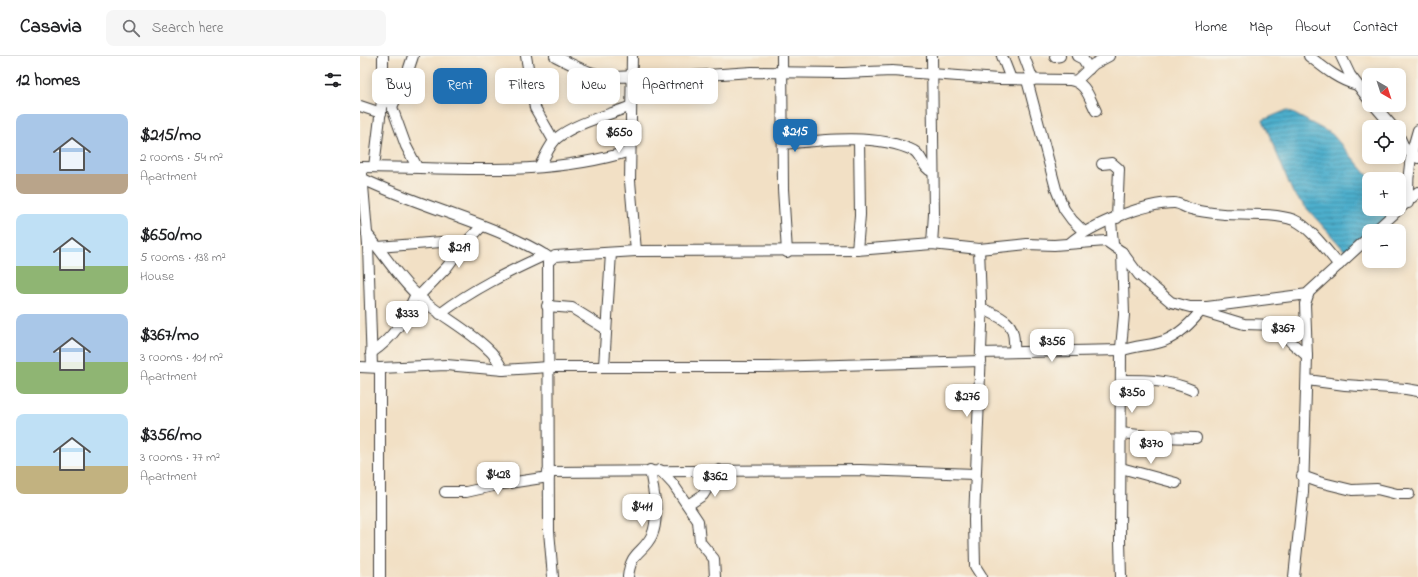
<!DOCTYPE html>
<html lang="en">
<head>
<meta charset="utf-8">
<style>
	body { margin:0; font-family:"Indie Flower",sans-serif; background:#f6f6f6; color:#202124; height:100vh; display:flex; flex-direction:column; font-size:15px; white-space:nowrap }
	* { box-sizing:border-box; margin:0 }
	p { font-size:13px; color:#757577 }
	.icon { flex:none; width:22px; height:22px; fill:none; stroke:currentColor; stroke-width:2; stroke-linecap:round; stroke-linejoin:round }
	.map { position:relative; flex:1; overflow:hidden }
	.side { display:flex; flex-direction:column; background:#fff; width:360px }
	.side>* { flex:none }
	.guide { position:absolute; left:12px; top:12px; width:380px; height:36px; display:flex; gap:8px }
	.needle { width:26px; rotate:141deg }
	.controls { position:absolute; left:1002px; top:12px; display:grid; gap:8px }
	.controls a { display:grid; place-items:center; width:44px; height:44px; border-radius:8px; background:#fff; box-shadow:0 2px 10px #0003; font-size:20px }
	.price { position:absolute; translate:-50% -34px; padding:0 9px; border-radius:8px; background:#fff; color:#222; font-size:13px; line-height:26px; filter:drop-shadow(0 1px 2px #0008) }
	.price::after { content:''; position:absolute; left:50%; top:24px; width:12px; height:9px; margin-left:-6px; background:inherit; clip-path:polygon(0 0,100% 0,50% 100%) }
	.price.active { background:#1f6fb2; color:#fff }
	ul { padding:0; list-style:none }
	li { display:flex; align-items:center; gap:12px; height:100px; padding:0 16px }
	li span { display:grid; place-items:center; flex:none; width:112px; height:80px; border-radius:8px; color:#555 }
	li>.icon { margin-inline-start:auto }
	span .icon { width:48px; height:48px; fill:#fffc; stroke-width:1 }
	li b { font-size:17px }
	h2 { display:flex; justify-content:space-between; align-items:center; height:48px; padding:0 16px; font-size:17px }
	.tag { padding:0 14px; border-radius:8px; background:#fff; box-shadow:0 2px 10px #0003; font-size:14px; line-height:36px }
	.tag.active { background:#1f6fb2; color:#fff }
	header { display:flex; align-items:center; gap:24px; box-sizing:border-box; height:56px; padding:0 20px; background:#fff; border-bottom:1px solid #e0e0e0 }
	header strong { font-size:19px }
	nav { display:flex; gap:22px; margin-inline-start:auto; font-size:14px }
	.search { width:280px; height:36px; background:#f6f6f6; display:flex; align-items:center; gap:10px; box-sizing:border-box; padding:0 14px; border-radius:8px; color:#757577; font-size:15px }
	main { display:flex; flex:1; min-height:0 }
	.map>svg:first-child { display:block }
	.water { fill:url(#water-rules); stroke:#356574 }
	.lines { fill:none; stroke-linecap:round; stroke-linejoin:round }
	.minor-casing { stroke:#3c3935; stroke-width:12 }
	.minor { stroke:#fff; stroke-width:10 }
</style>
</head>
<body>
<header>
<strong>Casavia</strong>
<div class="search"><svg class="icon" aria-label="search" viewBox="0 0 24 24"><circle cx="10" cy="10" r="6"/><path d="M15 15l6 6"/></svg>Search here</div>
<nav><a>Home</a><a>Map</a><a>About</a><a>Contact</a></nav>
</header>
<main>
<section class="side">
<h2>12 homes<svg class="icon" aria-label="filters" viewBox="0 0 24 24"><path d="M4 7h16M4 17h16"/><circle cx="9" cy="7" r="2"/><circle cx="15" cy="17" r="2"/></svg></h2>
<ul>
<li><span style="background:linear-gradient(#a9c7e8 75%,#b9a48a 0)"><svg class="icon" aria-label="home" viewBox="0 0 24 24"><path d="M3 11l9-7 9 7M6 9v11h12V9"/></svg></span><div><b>$215/mo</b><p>2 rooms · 54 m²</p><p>Apartment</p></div></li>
<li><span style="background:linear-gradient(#bfe0f5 65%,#8fb573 0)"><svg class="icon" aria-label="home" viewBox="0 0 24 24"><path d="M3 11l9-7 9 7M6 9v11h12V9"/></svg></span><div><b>$650/mo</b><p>5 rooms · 138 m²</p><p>House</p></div></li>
<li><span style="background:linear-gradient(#a9c7e8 60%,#8fb573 0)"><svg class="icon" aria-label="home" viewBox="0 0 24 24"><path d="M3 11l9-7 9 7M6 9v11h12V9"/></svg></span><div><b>$367/mo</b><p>3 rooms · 101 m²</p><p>Apartment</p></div></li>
<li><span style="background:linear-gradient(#bfe0f5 65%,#c2b280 0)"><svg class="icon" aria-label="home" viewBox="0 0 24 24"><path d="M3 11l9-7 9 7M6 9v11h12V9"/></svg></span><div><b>$356/mo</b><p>3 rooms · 77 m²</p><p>Apartment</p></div></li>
</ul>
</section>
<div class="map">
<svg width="1058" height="521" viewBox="0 0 1058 521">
	<defs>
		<pattern id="water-rules" width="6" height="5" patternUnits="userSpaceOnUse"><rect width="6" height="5" fill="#4eaecc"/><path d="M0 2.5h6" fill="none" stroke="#408da5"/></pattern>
	</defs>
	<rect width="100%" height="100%" fill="#f7f3e8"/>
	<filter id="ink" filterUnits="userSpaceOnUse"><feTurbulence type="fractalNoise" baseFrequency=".025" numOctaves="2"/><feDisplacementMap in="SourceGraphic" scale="8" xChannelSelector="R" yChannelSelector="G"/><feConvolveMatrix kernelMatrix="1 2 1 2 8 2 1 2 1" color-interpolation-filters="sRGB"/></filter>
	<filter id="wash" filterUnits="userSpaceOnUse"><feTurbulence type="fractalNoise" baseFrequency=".012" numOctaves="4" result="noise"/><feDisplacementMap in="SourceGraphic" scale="16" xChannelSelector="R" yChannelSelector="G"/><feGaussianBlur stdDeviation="0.9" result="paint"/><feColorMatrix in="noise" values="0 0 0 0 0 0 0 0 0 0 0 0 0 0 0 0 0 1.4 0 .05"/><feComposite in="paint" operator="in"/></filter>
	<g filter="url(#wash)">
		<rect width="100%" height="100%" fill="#f2e0c5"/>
		<path class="water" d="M927 54 972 78 1011 123H1009V153H1026L1031 161 1019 175H1009V182L986 196 933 137 903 64Z"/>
	</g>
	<g filter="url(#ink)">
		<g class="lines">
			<g class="minor-casing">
				<g id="minor">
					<path d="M166 0 175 52 194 85"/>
					<path d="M195 0C222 14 241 24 272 20"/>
					<path d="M272 0 270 125 276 195"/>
					<path d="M422 0 423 133 427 196"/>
					<path d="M642 0 651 23"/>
					<path d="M664 0 673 24"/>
					<path d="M717 0 723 3 729 13"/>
					<path d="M949 0C964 12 978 24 997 29"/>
					<path d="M981 0 990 19 1009 44"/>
					<path d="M695 1 700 0"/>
					<path d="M271 24 392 16 483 17 532 15 638 23 710 24C726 26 729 42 736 55"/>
					<path d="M667 24 696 133 704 153 712 164 724 176"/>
					<path d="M716 25 734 8 749 0"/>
					<path d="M25 32 46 90 57 111"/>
					<path d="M1014 49 1033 71"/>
					<path d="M0 50 21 57"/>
					<path d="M32 51 46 21 53 0"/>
					<path d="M1039 80 1045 93 1058 102"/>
					<path d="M424 88C461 84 519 77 554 95 563 100 562 112 573 116"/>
					<path d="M742 108 752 107 759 113 757 162"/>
					<path d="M0 111C88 111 185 122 270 95"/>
					<path d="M14 111 23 36V0"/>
					<path d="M179 111C185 102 189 89 197 82 217 66 247 60 271 50"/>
					<path d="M2 118 8 189 12 311"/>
					<path d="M3 123C64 153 132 166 190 202"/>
					<path d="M1048 147C1047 121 1050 98 1058 74"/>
					<path d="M751 165 753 188"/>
					<path d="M1015 175 1058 136"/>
					<path d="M7 178C24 198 37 220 56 238 78 259 107 272 129 294 135 299 139 307 143 314"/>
					<path d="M710 187C732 168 785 147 814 147 820 147 825 152 831 153 841 156 853 157 864 158 885 159 915 157 934 164 949 170 968 196 979 209"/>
					<path d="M572 188 574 158 572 0"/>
					<path d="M18 191 81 186 101 192"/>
					<path d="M619 193 622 270 614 464 615 510 622 521"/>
					<path d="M497 194 500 159 499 84"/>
					<path d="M59 240 87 211 101 192 122 170"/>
					<path d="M187 250 212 252 246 273"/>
					<path d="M621 252C646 264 656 265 654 296"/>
					<path d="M841 255 884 268 945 270"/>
					<path d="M80 258C113 233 148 216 185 199"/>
					<path d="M916 270 932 287 947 300"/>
					<path d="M761 295C776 289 790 290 804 285 819 279 834 264 844 251"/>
					<path d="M11 297C34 282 45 262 56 238"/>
					<path d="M621 297 761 294"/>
					<path d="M244 310 251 197"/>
					<path d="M0 311 20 312 86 309 143 314 189 311H409L621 305"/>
					<path d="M20 312V521"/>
					<path d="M762 324C787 324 809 324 832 334"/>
					<path d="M947 324 985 329 1046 333 1058 335"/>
					<path d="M761 377 797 381 836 382"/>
					<path d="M761 412 816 427"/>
					<path d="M300 414 313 428 338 465 340 486 354 503 355 521"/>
					<path d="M188 416 500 414 615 418"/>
					<path d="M942 420 959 426 992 434 1017 433 1037 438H1049"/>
					<path d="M85 436H106L142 428 189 421"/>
					<path d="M328 449 343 439 359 414"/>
					<path d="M193 521 189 475 188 206 195 200 276 195 497 194 572 188 619 193 667 188 694 189 746 185 762 196 779 219 811 246 830 251H847L948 238"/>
					<path d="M268 521C271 494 283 498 292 479 300 461 293 433 290 414"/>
					<path d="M761 521 760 485 761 292 764 259 762 196"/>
					<path d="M934 521 943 436 947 300 945 248 949 236 1009 181"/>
				</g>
			</g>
			<use href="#minor" class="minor"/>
		</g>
	</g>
</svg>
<div class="controls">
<a><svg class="needle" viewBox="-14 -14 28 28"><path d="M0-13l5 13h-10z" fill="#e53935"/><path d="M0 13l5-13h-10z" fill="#757577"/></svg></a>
<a><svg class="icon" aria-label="locate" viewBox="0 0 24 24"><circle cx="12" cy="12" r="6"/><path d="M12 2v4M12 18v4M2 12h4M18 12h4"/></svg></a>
<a>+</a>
<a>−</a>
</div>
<b class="price active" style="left:435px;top:97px">$215</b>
<b class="price" style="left:259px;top:98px">$650</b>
<b class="price" style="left:99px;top:213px">$219</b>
<b class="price" style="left:47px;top:279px">$333</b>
<b class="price" style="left:923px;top:294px">$367</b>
<b class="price" style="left:692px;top:307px">$356</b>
<b class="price" style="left:772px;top:358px">$350</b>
<b class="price" style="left:607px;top:362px">$276</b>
<b class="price" style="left:791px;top:409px">$370</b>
<b class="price" style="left:138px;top:440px">$428</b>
<b class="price" style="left:355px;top:442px">$362</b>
<b class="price" style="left:282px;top:472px">$411</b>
<div class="guide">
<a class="tag">Buy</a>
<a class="tag active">Rent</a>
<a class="tag">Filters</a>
<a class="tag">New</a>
<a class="tag">Apartment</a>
</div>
</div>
</main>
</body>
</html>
